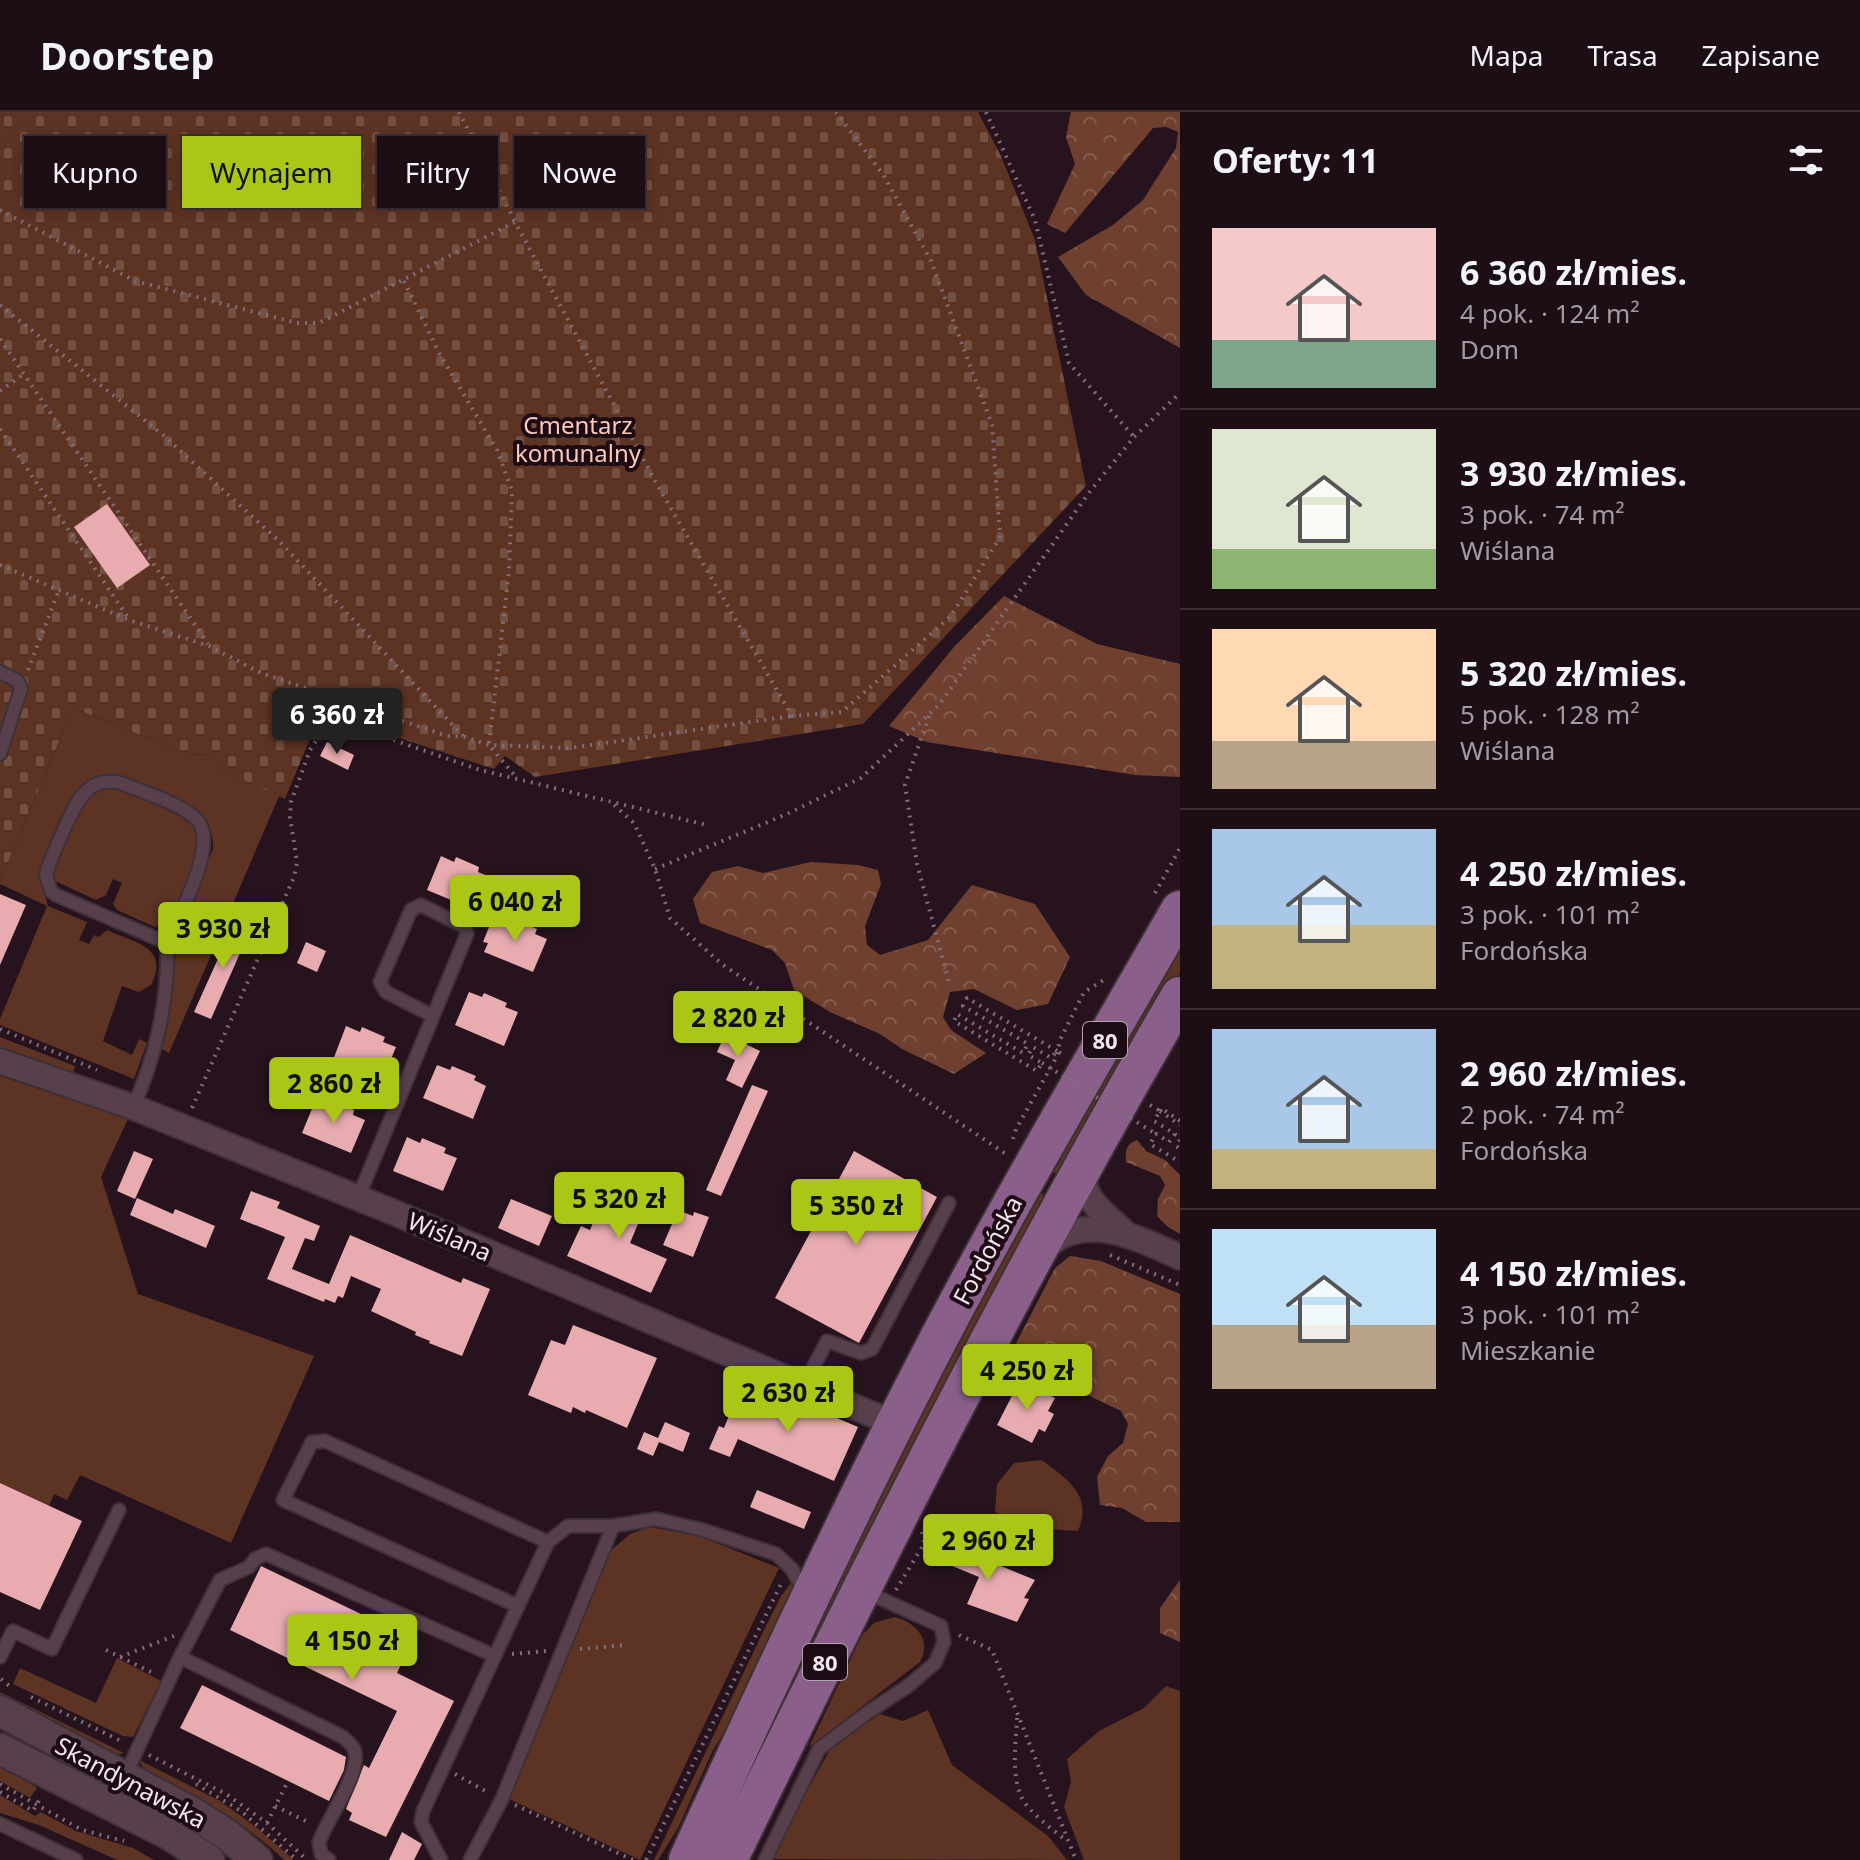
<!DOCTYPE html>
<html lang="pl">
<head>
<meta charset="utf-8">
<style>
	body { margin:0; font-family:"Noto Sans",sans-serif; background:#25171f; color:#f1f3f6; height:100vh; display:flex; flex-direction:column; font-size:30px; white-space:nowrap }
	* { box-sizing:border-box; margin:0 }
	p { font-size:26px; color:#a09ca1 }
	.icon { flex:none; width:44px; height:44px; fill:none; stroke:currentColor; stroke-width:2; stroke-linecap:round; stroke-linejoin:round }
	.map { position:relative; flex:1; overflow:hidden }
	.side { display:flex; flex-direction:column; background:#1d0e16; width:680px }
	.side>* { flex:none }
	.guide { position:absolute; left:24px; top:24px; width:760px; height:72px; display:flex; gap:16px }
	.price { position:absolute; translate:-50% -68px; padding:0 18px; border-radius:8px; background:#abc615; color:#111; font-size:26px; line-height:52px; filter:drop-shadow(0 2px 4px #0008) }
	.price::after { content:''; position:absolute; left:50%; top:48px; width:24px; height:18px; margin-left:-12px; background:inherit; clip-path:polygon(0 0,100% 0,50% 100%) }
	.price.on { background:#222; color:#fff }
	ul { padding:0; list-style:none }
	li { display:flex; align-items:center; gap:24px; height:200px; padding:0 32px }
	li+li { border-top:2px solid #3b2e35 }
	li span { display:grid; place-items:center; flex:none; width:224px; height:160px; border-radius:0px; color:#555 }
	li>.icon { margin-inline-start:auto }
	span .icon { width:96px; height:96px; fill:#fffc; stroke-width:1 }
	li b { font-size:34px }
	h2 { display:flex; justify-content:space-between; align-items:center; height:96px; padding:0 32px; font-size:34px }
	.chip { padding:0 28px; border-radius:0px; background:#1d0e16; box-shadow:0 4px 20px #0003,0 0 0 2px #3b2e35; font-size:28px; line-height:72px }
	.chip.on { background:#abc615; color:#111 }
	header { display:flex; align-items:center; gap:48px; box-sizing:border-box; height:112px; padding:0 40px; background:#1d0e16; border-bottom:2px solid #3b2e35 }
	header strong { font-size:38px }
	nav { display:flex; gap:44px; margin-inline-start:auto; font-size:28px }
	main { display:flex; flex:1; min-height:0 }
	.map>svg:first-child { display:block }
	.grass { fill:#5d3324 }
	.forest { fill:url(#forest-crowns) }
	.cemetery { fill:url(#cemetery-stones) }
	.building { fill:#e8acb0 }
	.lines { fill:none; stroke-linecap:round; stroke-linejoin:round }
	.service-casing { stroke:#3d3036; stroke-width:16 }
	.minor-casing { stroke:#3d3036; stroke-width:28 }
	.tertiary-casing { stroke:#3d3036; stroke-width:34 }
	.primary-casing { stroke:#3d3036; stroke-width:42 }
	.path { stroke:#806e78; stroke-width:4; stroke-dasharray:2 6; stroke-linecap:butt }
	.service { stroke:#57404b; stroke-width:12 }
	.minor { stroke:#57404b; stroke-width:24 }
	.tertiary { stroke:#57404b; stroke-width:30 }
	.primary { stroke:#8a608b; stroke-width:38 }
	.path-bridge { stroke:#806e78; stroke-width:4; stroke-dasharray:2 6; stroke-linecap:butt }
	.labels { text-anchor:middle; dominant-baseline:central; stroke-width:8; stroke-linejoin:round; paint-order:stroke }
	.shield { fill:#1d0b15; stroke:#b4a4ac; stroke-width:2 }
	.shield-label { font-size:22px; font-weight:bold; fill:#f4e6ed }
	.park-label { font-size:24px; fill:#fbcab9; stroke:#1d0b15 }
	.street-label { font-size:24px; fill:#f4e6ed; stroke:#1d0b15 }
</style>
</head>
<body>
<header>
<strong>Doorstep</strong>
<nav><a>Mapa</a><a>Trasa</a><a>Zapisane</a></nav>
</header>
<main>
<div class="map">
<svg width="1180" height="1748" viewBox="0 0 1180 1748">
	<defs>
		<pattern id="forest-crowns" width="20" height="18" patternUnits="userSpaceOnUse" patternTransform="scale(2)"><rect width="20" height="18" fill="#6f402f"/><path d="M2 6a3 3 0 1 1 6 0M12 15a3 3 0 1 1 6 0" fill="none" stroke="#845c4d"/></pattern>
		<pattern id="cemetery-stones" width="16" height="16" patternUnits="userSpaceOnUse" patternTransform="scale(2)"><rect width="16" height="16" fill="#5d3324"/><path d="M2 7V4a2 2 0 0 1 4 0v3zM10 15v-3a2 2 0 0 1 4 0v3z" fill="#755144"/></pattern>
	</defs>
	<rect width="100%" height="100%" fill="#27131e"/>
	<g class="grass">
		<path d="M73 596 188 642 211 643 223 658 279 684 169 941 160 936 169 906 178 820 213 737C214 721 208 708 196 697L117 663C67 661 55 724 39 761L48 794 87 810 79 828 89 832 94 823 99 825 107 818C135 831 170 835 151 873L139 880 122 874 103 929 132 943 139 927 147 931 134 967 0 913V907L47 794 0 772V769Z"/>
		<path d="M109 675 119 677 187 706 196 717 199 741 171 806 166 811 155 815 117 798 113 792 122 771 113 767 106 783 96 788 55 769 53 757C66 728 74 683 109 675Z"/>
		<path d="M1180 817V861L1068 1055 1054 1061 1051 1056Z"/>
		<path d="M0 925 75 954 73 962 0 936Z"/>
		<path d="M0 964 128 1007 101 1065 138 1182 314 1244 231 1431 80 1363 67 1388 54 1382 49 1394 0 1371Z"/>
		<path d="M1039 1082 1046 1083 1048 1090 715 1748H700L885 1360Z"/>
		<path d="M1042 1348C1068 1368 1093 1383 1078 1419 1048 1418 1022 1413 995 1400L997 1372 1014 1351Z"/>
		<path d="M650 1415 699 1424 779 1456 640 1748 509 1687 608 1441 630 1422Z"/>
		<path d="M791 1471 795 1478 752 1575 713 1638 678 1716 658 1748H654L764 1518 781 1484Z"/>
		<path d="M894 1505C916 1510 932 1528 920 1550L809 1635 862 1523 874 1511Z"/>
		<path d="M117 1546 161 1569 133 1625 123 1624 13 1572 20 1556 96 1591Z"/>
		<path d="M1166 1574 1180 1579V1748H1084L1064 1695 1071 1670 1067 1647 1099 1619 1144 1596Z"/>
		<path d="M0 1580 124 1641 116 1643 0 1586Z"/>
		<path d="M928 1598 952 1653 1048 1724 1067 1748 769 1747 832 1634 880 1602 903 1609Z"/>
		<path d="M139 1648 220 1689 256 1715 294 1748H284C243 1708 194 1684 144 1658Z"/>
		<path d="M0 1651 37 1676 30 1686 0 1669Z"/>
		<path d="M0 1683 35 1704 41 1700 76 1719 133 1736 154 1748H117L39 1713 0 1701Z"/>
	</g>
	<g class="forest">
		<path d="M1071 0H1180V236L1086 183 1058 145 1113 113 1143 88 1176 36 1178 20 1166 15 1153 16 1065 121 1047 112 1075 52 1066 25Z"/>
		<path d="M1004 484 1097 532 1180 552V665L1135 663 927 630 889 614 954 535Z"/>
		<path d="M811 750 858 753 878 758 881 772 865 814 867 833 880 843 928 828 972 773 1035 792 1070 845 1048 892 1017 898 974 877 950 880 943 905 951 918 986 941 954 962 902 937 880 922 830 900 794 878 785 851 772 838 700 811 693 787 712 760 738 754 763 761Z"/>
		<path d="M1137 1028 1146 1039 1165 1048 1180 1063V1122L1168 1115 1157 1104 1158 1087 1165 1073 1160 1064 1126 1050C1125 1039 1126 1032 1137 1028Z"/>
		<path d="M1070 1144 1101 1149 1180 1182V1410H1146L1122 1396 1100 1393 1097 1365 1108 1344 1123 1331 1128 1312 1121 1299 1023 1252 1013 1246 1011 1241 1055 1156Z"/>
		<path d="M1180 1468V1530L1160 1521V1496Z"/>
	</g>
	<path class="cemetery" d="M0 0H978L1001 44 1035 128 1086 374 863 612 535 665 505 644 494 657 338 606 319 605 285 687 223 658 211 643 188 642 73 596 0 769Z"/>
	<g class="building">
		<path d="M107 392 150 453 117 476 74 415Z"/>
		<path d="M327 630 354 643 348 658 320 644Z"/>
		<path d="M441 744 454 750 456 745 479 755 478 760 490 765 484 780 488 782 480 800 427 778Z"/>
		<path d="M0 782 26 793 0 853Z"/>
		<path d="M493 805 511 812 513 807 537 817 535 822 547 827 533 860 484 840 488 831 483 830Z"/>
		<path d="M235 809 251 816 211 907 194 900Z"/>
		<path d="M306 830 326 839 317 860 297 851Z"/>
		<path d="M469 880 482 885 484 881 507 891 505 895 518 900 504 934 455 913Z"/>
		<path d="M346 914 360 920 362 915 385 925 383 930 396 935 382 968 333 948Z"/>
		<path d="M725 922 760 939 742 976 726 968 735 948 717 940Z"/>
		<path d="M437 953 450 958 452 954 476 964 474 968 486 974 473 1007 423 986Z"/>
		<path d="M752 973 768 979 721 1084 706 1078Z"/>
		<path d="M316 987 329 993 331 989 354 998 353 1003 365 1008 351 1041 302 1021Z"/>
		<path d="M407 1025 420 1031 422 1026 446 1036 444 1041 457 1046 443 1079 393 1059Z"/>
		<path d="M134 1039 153 1047 135 1087 117 1079Z"/>
		<path d="M854 1039 937 1085 859 1231 775 1186Z"/>
		<path d="M611 1067 650 1083 630 1131 667 1147 651 1181 567 1144 581 1114 590 1118Z"/>
		<path d="M251 1079 280 1090 277 1096 320 1114 314 1129 305 1126 292 1157 314 1166 329 1172 350 1123 461 1171 463 1166 490 1177 462 1244 429 1231 430 1229 415 1223 416 1220 371 1199 381 1177 351 1164 343 1186 338 1184 335 1191 325 1187 324 1190 267 1167 285 1125 240 1107Z"/>
		<path d="M137 1086 173 1102 175 1097 215 1114 206 1136 130 1103Z"/>
		<path d="M511 1087 552 1104 539 1134 498 1116Z"/>
		<path d="M678 1098 693 1104 694 1100 709 1105 693 1145 663 1133Z"/>
		<path d="M573 1213 657 1246 627 1316 586 1298 585 1301 573 1295 571 1301 528 1283 551 1228 565 1233Z"/>
		<path d="M1020 1268 1055 1286 1048 1299 1054 1302 1045 1320 1039 1317 1032 1331 997 1313Z"/>
		<path d="M738 1282 752 1288 753 1284 782 1297 788 1285 858 1315 834 1369 738 1327 730 1345 709 1337 719 1314 724 1316Z"/>
		<path d="M665 1310 690 1321 683 1340 659 1330 653 1344 637 1337 644 1320 658 1326Z"/>
		<path d="M0 1371 82 1409 40 1498 0 1480Z"/>
		<path d="M757 1378 811 1400 804 1417 750 1395Z"/>
		<path d="M935 1427 1035 1468 1024 1486 1029 1487 1017 1510 967 1492 979 1465 928 1444Z"/>
		<path d="M261 1454 413 1527 397 1561 454 1589 386 1725 349 1708 352 1701 346 1697 364 1653 369 1656 397 1599 230 1518Z"/>
		<path d="M202 1573 346 1645 344 1658 329 1689 180 1616Z"/>
		<path d="M402 1720 422 1732 414 1748H389Z"/>
	</g>
	<g class="lines">
		<g class="service-casing">
			<g id="service">
				<path d="M0 560 18 569 21 577 0 642"/>
				<path d="M133 995C156 945 169 886 167 831L56 783 51 779 46 763C49 749 56 736 62 722 74 696 85 662 121 671 143 680 176 690 194 705 223 726 178 804 167 831"/>
				<path d="M358 1086 467 822 465 815 421 793 411 798 380 870 386 880 433 904"/>
				<path d="M804 1273 827 1229 861 1241 872 1237 949 1091"/>
				<path d="M548 1430 518 1494 283 1388 312 1330 325 1329 548 1430 568 1414H613"/>
				<path d="M0 1545 13 1519 52 1537 119 1398"/>
				<path d="M180 1545 220 1468 249 1455 255 1447 266 1442 495 1544"/>
				<path d="M125 1664 180 1545 343 1625C347 1629 354 1634 355 1640 360 1662 327 1708 319 1730L321 1742 329 1748"/>
				<path d="M0 1712 76 1748"/>
				<path d="M441 1748 421 1710 423 1699 518 1494"/>
				<path d="M470 1748 502 1687 613 1414 656 1407 703 1418 776 1442 792 1457 804 1480"/>
				<path d="M765 1748 819 1637 867 1601 908 1574 935 1551 944 1530 941 1514 864 1479"/>
			</g>
		</g>
		<g class="minor-casing">
			<g id="minor">
				<path d="M0 949 133 995 388 1098 895 1312"/>
				<path d="M1082 1056C1083 1090 1102 1099 1125 1121"/>
				<path d="M1045 1136C1084 1098 1138 1126 1180 1145"/>
			</g>
		</g>
		<g class="tertiary-casing">
			<g id="tertiary">
				<path d="M0 1599 191 1700 226 1722 257 1748"/>
				<path d="M0 1637 167 1721 209 1748"/>
			</g>
		</g>
		<g class="primary-casing">
			<g id="primary">
				<path d="M688 1748C763 1583 840 1418 923 1257 1003 1101 1093 950 1180 798"/>
				<path d="M728 1748C870 1456 1016 1165 1180 884"/>
			</g>
		</g>
		<g class="path">
			<path d="M459 0 515 110"/>
			<path d="M986 0 1035 108 1069 251 1134 325"/>
			<path d="M0 98 135 169 297 211H319L515 110 659 376 792 604 842 600 951 504 1000 425 992 313 931 149 884 64 836 0"/>
			<path d="M404 169 439 241 497 338 512 379 509 459 489 633 516 665"/>
			<path d="M0 193 162 322 279 429 463 624"/>
			<path d="M0 227 208 532"/>
			<path d="M0 279 24 262"/>
			<path d="M0 317 129 507"/>
			<path d="M0 453 129 508 209 534 261 561 447 624 465 625 489 633 570 636 792 604"/>
			<path d="M28 558 59 478"/>
			<path d="M929 604 905 673 917 752 950 874"/>
			<path d="M614 693 634 711 655 757 670 806 723 853 1009 1044"/>
			<path d="M655 757 787 702 861 666 939 593 1088 382 1134 325 1180 281"/>
			<path d="M1155 781 1180 736"/>
			<path d="M0 917 97 958"/>
			<path d="M1057 939 967 886 963 894 1028 932 1023 941 957 902 954 909 1037 959 1042 951 1028 943 1033 935 1051 946 1057 939 1064 943"/>
			<path d="M1150 993 1160 999 1154 1009 1175 1022 1169 1030 1156 1022 1150 1032 1180 1050"/>
			<path d="M192 996 294 765 297 750 290 705 291 690 310 638 322 620 337 614 359 616 480 658 707 713"/>
			<path d="M1160 999 1161 996 1180 1009"/>
			<path d="M1160 999 1180 1013"/>
			<path d="M1013 1027 1016 1017 1056 946 1060 928 1084 880 1107 866"/>
			<path d="M1180 1028 1176 1034 1180 1037"/>
			<path d="M1110 1143 1180 1173"/>
			<path d="M896 1478 924 1432 922 1419"/>
			<path d="M959 1523 992 1538 1076 1748"/>
			<path d="M580 1537 626 1533"/>
			<path d="M106 1538 155 1562"/>
			<path d="M512 1542 547 1539"/>
			<path d="M120 1545 174 1524"/>
			<path d="M1 1567 12 1576"/>
			<path d="M31 1585 123 1630"/>
			<path d="M1017 1606C1016 1630 1011 1660 1021 1684 1027 1699 1053 1718 1067 1729"/>
			<path d="M149 1643 226 1682 267 1711 307 1748"/>
			<path d="M455 1662 489 1681"/>
			<path d="M0 1672 82 1718 124 1729"/>
			<path d="M196 1672 241 1699 297 1748"/>
			<path d="M0 1680 33 1699 41 1685"/>
			<path d="M515 1693 633 1748"/>
			<path d="M275 1694 310 1711"/>
			<path d="M267 1711 288 1669"/>
			<path d="M646 1748 782 1470"/>
		</g>
		<use href="#service" class="service"/>
		<use href="#minor" class="minor"/>
		<use href="#tertiary" class="tertiary"/>
		<use href="#primary" class="primary"/>
		<path class="path-bridge" d="M1042 951 1156 1022"/>
	</g>
	<g class="labels">
		<g class="shield">
			<rect x="1083" y="910" width="44" height="36" rx="6"/>
			<rect x="803" y="1532" width="44" height="36" rx="6"/>
		</g>
		<g class="shield-label">
			<text x="1105" y="928">80</text>
			<text x="825" y="1550">80</text>
		</g>
		<g class="park-label">
			<text x="578" y="312">Cmentarz<tspan x="578" dy="28">komunalny</tspan></text>
		</g>
		<g class="street-label">
			<text transform="translate(450 1124) rotate(23)">Wiślana</text>
			<text transform="translate(987 1138) rotate(-62)">Fordońska</text>
			<text transform="translate(131 1670) rotate(28)">Skandynawska</text>
		</g>
	</g>
</svg>
<b class="price on" style="left:337px;top:644px">6 360 zł</b>
<b class="price" style="left:515px;top:831px">6 040 zł</b>
<b class="price" style="left:223px;top:858px">3 930 zł</b>
<b class="price" style="left:738px;top:947px">2 820 zł</b>
<b class="price" style="left:334px;top:1013px">2 860 zł</b>
<b class="price" style="left:619px;top:1128px">5 320 zł</b>
<b class="price" style="left:856px;top:1135px">5 350 zł</b>
<b class="price" style="left:1027px;top:1300px">4 250 zł</b>
<b class="price" style="left:788px;top:1322px">2 630 zł</b>
<b class="price" style="left:988px;top:1470px">2 960 zł</b>
<b class="price" style="left:352px;top:1570px">4 150 zł</b>
<div class="guide">
<a class="chip">Kupno</a>
<a class="chip on">Wynajem</a>
<a class="chip">Filtry</a>
<a class="chip">Nowe</a>
</div>
</div>
<section class="side">
<h2>Oferty: 11<svg class="icon" aria-label="filters" viewBox="0 0 24 24"><path d="M4 7h16M4 17h16"/><circle cx="9" cy="7" r="2"/><circle cx="15" cy="17" r="2"/></svg></h2>
<ul>
<li><span style="background:linear-gradient(#f6c9c9 70%,#7fa58c 0)"><svg class="icon" aria-label="home" viewBox="0 0 24 24"><path d="M3 11l9-7 9 7M6 9v11h12V9"/></svg></span><div><b>6 360 zł/mies.</b><p>4 pok. · 124 m²</p><p>Dom</p></div></li>
<li><span style="background:linear-gradient(#dfe7d0 75%,#8fb573 0)"><svg class="icon" aria-label="home" viewBox="0 0 24 24"><path d="M3 11l9-7 9 7M6 9v11h12V9"/></svg></span><div><b>3 930 zł/mies.</b><p>3 pok. · 74 m²</p><p>Wiślana</p></div></li>
<li><span style="background:linear-gradient(#ffd9b3 70%,#b9a48a 0)"><svg class="icon" aria-label="home" viewBox="0 0 24 24"><path d="M3 11l9-7 9 7M6 9v11h12V9"/></svg></span><div><b>5 320 zł/mies.</b><p>5 pok. · 128 m²</p><p>Wiślana</p></div></li>
<li><span style="background:linear-gradient(#a9c7e8 60%,#c2b280 0)"><svg class="icon" aria-label="home" viewBox="0 0 24 24"><path d="M3 11l9-7 9 7M6 9v11h12V9"/></svg></span><div><b>4 250 zł/mies.</b><p>3 pok. · 101 m²</p><p>Fordońska</p></div></li>
<li><span style="background:linear-gradient(#a9c7e8 75%,#c2b280 0)"><svg class="icon" aria-label="home" viewBox="0 0 24 24"><path d="M3 11l9-7 9 7M6 9v11h12V9"/></svg></span><div><b>2 960 zł/mies.</b><p>2 pok. · 74 m²</p><p>Fordońska</p></div></li>
<li><span style="background:linear-gradient(#bfe0f5 60%,#b9a48a 0)"><svg class="icon" aria-label="home" viewBox="0 0 24 24"><path d="M3 11l9-7 9 7M6 9v11h12V9"/></svg></span><div><b>4 150 zł/mies.</b><p>3 pok. · 101 m²</p><p>Mieszkanie</p></div></li>
</ul>
</section>
</main>
</body>
</html>
